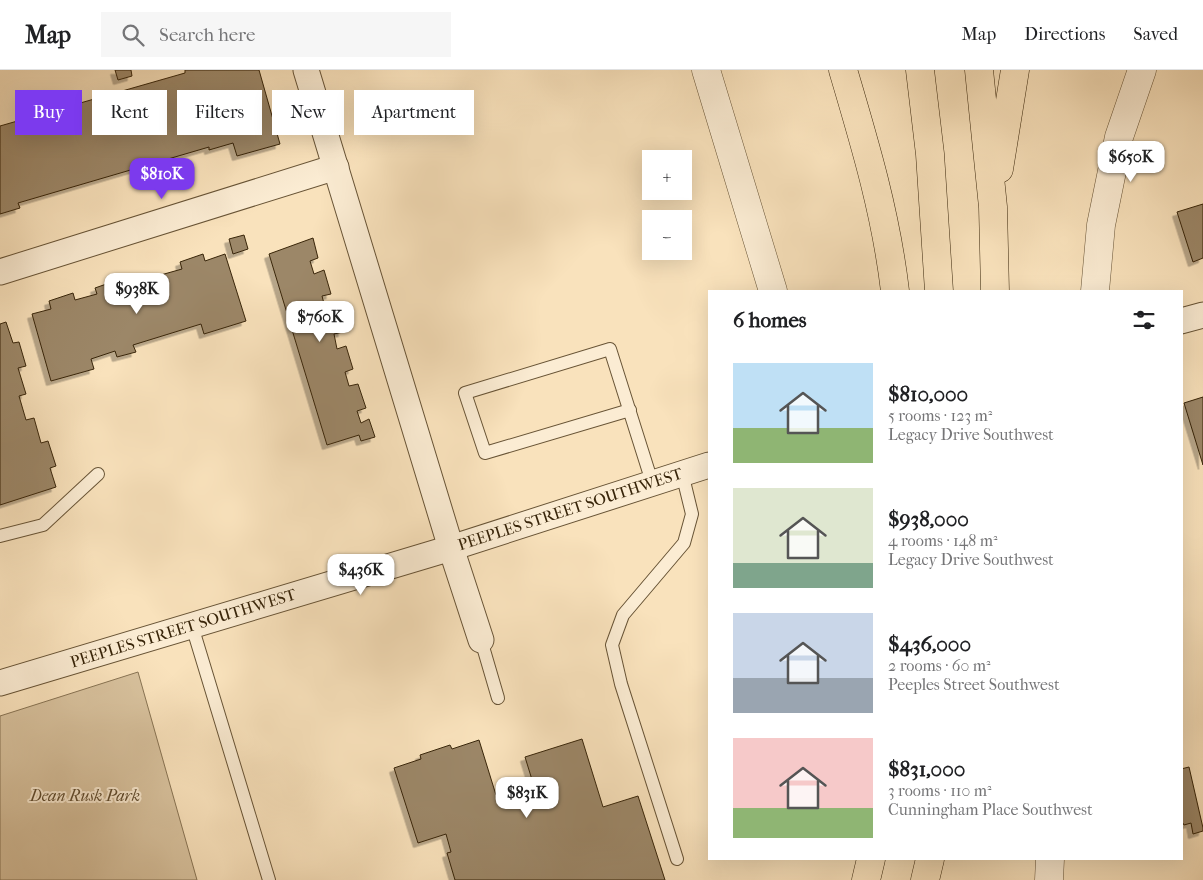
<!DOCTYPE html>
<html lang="en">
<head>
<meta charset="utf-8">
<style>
	body { margin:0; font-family:"IM FELL French Canon",serif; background:#f6f6f6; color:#202124; height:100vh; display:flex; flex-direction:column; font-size:19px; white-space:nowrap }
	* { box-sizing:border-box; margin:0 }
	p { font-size:16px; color:#757577 }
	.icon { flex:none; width:28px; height:28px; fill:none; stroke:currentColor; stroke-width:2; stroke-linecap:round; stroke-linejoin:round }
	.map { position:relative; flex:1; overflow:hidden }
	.panel { position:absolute; left:708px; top:220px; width:475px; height:570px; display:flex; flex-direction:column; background:#fff; border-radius:0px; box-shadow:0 5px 20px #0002 }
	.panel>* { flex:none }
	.banner { position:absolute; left:15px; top:20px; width:475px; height:45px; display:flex; gap:10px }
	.tools { position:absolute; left:642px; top:80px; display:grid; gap:10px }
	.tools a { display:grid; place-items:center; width:50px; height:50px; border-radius:0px; background:#fff; box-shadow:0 5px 20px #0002; font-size:25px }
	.price { position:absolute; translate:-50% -42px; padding:0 11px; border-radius:10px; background:#fff; color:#222; font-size:16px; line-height:32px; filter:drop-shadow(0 1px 2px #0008) }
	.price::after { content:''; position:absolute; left:50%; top:30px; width:15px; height:11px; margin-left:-8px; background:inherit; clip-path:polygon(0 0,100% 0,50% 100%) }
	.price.on { background:#7c3aed; color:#fff }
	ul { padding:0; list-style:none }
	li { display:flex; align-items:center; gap:15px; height:125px; padding:0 25px }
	li span { display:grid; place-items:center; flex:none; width:140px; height:100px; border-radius:0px; color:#555 }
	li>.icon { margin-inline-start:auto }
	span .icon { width:60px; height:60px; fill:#fffc; stroke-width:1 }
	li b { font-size:21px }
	h2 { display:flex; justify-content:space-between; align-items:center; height:60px; padding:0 25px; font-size:21px }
	.chip { padding:0 18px; border-radius:0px; background:#fff; box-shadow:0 5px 20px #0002; font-size:18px; line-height:45px }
	.chip.on { background:#7c3aed; color:#fff }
	header { display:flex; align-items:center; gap:30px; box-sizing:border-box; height:70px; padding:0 25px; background:#fff; border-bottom:1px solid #e0e0e0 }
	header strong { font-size:24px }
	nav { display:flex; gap:28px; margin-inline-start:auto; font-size:18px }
	.search { width:350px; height:45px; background:#f6f6f6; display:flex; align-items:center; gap:12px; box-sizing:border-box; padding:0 18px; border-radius:0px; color:#757577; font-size:19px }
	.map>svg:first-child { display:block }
	.green { fill:#d8c29e; stroke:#887454 }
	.building { fill:#9c8767; stroke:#38250a; filter:url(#shadow) }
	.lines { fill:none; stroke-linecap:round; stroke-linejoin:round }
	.service-casing { stroke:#685436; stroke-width:14 }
	.minor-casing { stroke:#685436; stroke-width:27 }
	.tertiary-casing { stroke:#685436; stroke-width:29 }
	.motorway-casing { stroke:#38250a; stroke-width:29 }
	.service { stroke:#fbecd3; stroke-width:12 }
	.minor { stroke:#fbecd3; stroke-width:25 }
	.tertiary { stroke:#fbecd3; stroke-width:28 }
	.motorway { stroke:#f9e2bc; stroke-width:28 }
	.labels { text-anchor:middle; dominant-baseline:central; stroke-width:4; stroke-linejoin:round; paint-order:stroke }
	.street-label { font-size:16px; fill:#38250a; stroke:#fbecd3 }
	.park-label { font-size:16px; font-style:italic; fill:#604c2f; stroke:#fbecd3 }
</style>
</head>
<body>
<header>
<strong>Map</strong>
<div class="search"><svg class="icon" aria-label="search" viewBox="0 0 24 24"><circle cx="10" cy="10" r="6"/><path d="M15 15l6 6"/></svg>Search here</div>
<nav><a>Map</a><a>Directions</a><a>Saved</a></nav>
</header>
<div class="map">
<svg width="1203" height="810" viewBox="0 0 1203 810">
	<defs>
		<filter id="shadow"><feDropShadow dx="-4.5" dy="4.5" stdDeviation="0" flood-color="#0004"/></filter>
	</defs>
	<rect width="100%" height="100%" fill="#f9e2bc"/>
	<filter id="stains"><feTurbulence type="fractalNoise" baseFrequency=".004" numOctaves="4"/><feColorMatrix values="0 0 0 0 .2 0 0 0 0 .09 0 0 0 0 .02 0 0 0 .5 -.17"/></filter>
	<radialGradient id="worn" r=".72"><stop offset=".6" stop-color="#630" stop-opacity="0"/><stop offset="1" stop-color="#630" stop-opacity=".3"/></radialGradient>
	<path class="green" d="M138 602 197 810H0V646Z"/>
	<g class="building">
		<path d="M115 0H131L132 6 118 10Z"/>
		<path d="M185 0H259L280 74 237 86 233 73 209 80V77L18 133 20 138 0 144V56L185 3Z"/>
		<path d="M1203 134V188L1193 192 1177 142Z"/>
		<path d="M244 165 248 179 233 184 229 169Z"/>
		<path d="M313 168 318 188 310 191 314 204 324 200 331 224 322 226 326 241 336 238 343 262 334 264 337 279 346 276 353 299 345 302 349 316 358 314 366 338 357 341 361 353 369 349 375 367 361 371 359 365 327 375 269 184Z"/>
		<path d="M203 184 205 191 225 184 246 251 204 264 201 254 133 275 136 282 117 287 115 281 91 289 94 299 51 311 32 244 51 239 49 231 73 223 75 230 97 224 95 218 115 211 118 217 182 199 180 192Z"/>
		<path d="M6 252 13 273 19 272 26 296 18 298 26 324 19 326 26 350 34 348 41 373 48 371 56 396 50 398 56 417 0 435V254Z"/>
		<path d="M1203 327V395L1184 333Z"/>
		<path d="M582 669 603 737 638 726 665 810H455L447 783 451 782 446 764 418 773 394 698 421 689 420 685 450 675 452 679 479 670 496 725 533 713 525 687Z"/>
		<path d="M1189 697 1203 758V761L1193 764 1191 753 1184 755 1181 750V699Z"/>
	</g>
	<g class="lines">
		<g class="service-casing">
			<g id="service">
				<path d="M630 340 485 383 465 323 610 279 652 412"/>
				<path d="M0 466 43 455 98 404"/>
				<path d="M192 556 269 810"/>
				<path d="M481 570 498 628"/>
				<path d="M677 789 621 614 612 575 623 545 684 473 692 444 682 403"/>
			</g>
		</g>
		<g class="minor-casing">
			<g id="minor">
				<path d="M306 0 451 478 481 570"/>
				<path d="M0 202 336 97"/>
				<path d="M1181 251 1203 245"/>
				<path d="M0 613 451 478 709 395"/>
			</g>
		</g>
		<g class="tertiary-casing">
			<g id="tertiary">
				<path d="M706 0 773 221"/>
				<path d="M1095 221 1101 155 1119 67 1142 0"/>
				<path d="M1049 810 1050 789"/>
			</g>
		</g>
		<g class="motorway-casing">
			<g id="motorway">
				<path d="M843 0C865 74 886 144 895 221"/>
				<path d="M920 0 930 84 939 221"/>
				<path d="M979 0 993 137 995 221"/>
				<path d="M999 99 1015 0"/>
				<path d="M866 810 871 789"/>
				<path d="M925 810 930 789"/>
			</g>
		</g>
		<use href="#service" class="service"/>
		<use href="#minor" class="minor"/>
		<use href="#tertiary" class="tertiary"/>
		<use href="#motorway" class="motorway"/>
	</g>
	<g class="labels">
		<g class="street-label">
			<text transform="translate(570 439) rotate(-18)">PEEPLES STREET SOUTHWEST</text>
			<text transform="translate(183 558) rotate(-17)">PEEPLES STREET SOUTHWEST</text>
		</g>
		<g class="park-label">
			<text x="85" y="725">Dean Rusk Park</text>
		</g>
	</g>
	<rect width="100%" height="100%" filter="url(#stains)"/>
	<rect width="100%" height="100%" fill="url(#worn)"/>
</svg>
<div class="tools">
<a>+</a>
<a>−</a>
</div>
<b class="price" style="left:1131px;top:113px">$650K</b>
<b class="price on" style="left:162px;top:130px">$810K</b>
<b class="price" style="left:137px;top:245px">$938K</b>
<b class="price" style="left:320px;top:273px">$760K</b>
<b class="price" style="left:361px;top:526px">$436K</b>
<b class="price" style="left:527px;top:749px">$831K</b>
<div class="banner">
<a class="chip on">Buy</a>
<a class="chip">Rent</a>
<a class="chip">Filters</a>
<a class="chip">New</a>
<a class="chip">Apartment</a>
</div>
<section class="panel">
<h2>6 homes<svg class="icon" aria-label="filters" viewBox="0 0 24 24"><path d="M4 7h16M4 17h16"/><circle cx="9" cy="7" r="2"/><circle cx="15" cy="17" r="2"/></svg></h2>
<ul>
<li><span style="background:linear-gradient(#bfe0f5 65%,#8fb573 0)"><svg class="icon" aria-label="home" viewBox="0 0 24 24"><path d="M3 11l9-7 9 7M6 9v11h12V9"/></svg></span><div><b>$810,000</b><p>5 rooms · 123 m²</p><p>Legacy Drive Southwest</p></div></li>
<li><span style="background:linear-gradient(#dfe7d0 75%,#7fa58c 0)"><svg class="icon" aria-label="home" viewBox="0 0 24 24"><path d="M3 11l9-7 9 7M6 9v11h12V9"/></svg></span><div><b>$938,000</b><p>4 rooms · 148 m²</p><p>Legacy Drive Southwest</p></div></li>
<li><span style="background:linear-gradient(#c9d6e8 65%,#9aa5b1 0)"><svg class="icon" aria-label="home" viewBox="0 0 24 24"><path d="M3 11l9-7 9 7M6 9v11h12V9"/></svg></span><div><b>$436,000</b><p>2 rooms · 60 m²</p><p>Peeples Street Southwest</p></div></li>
<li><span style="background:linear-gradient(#f6c9c9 70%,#8fb573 0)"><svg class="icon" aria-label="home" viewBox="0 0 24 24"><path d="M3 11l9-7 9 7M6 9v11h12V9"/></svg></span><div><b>$831,000</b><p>3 rooms · 110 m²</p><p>Cunningham Place Southwest</p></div></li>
</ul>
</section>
</div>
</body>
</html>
